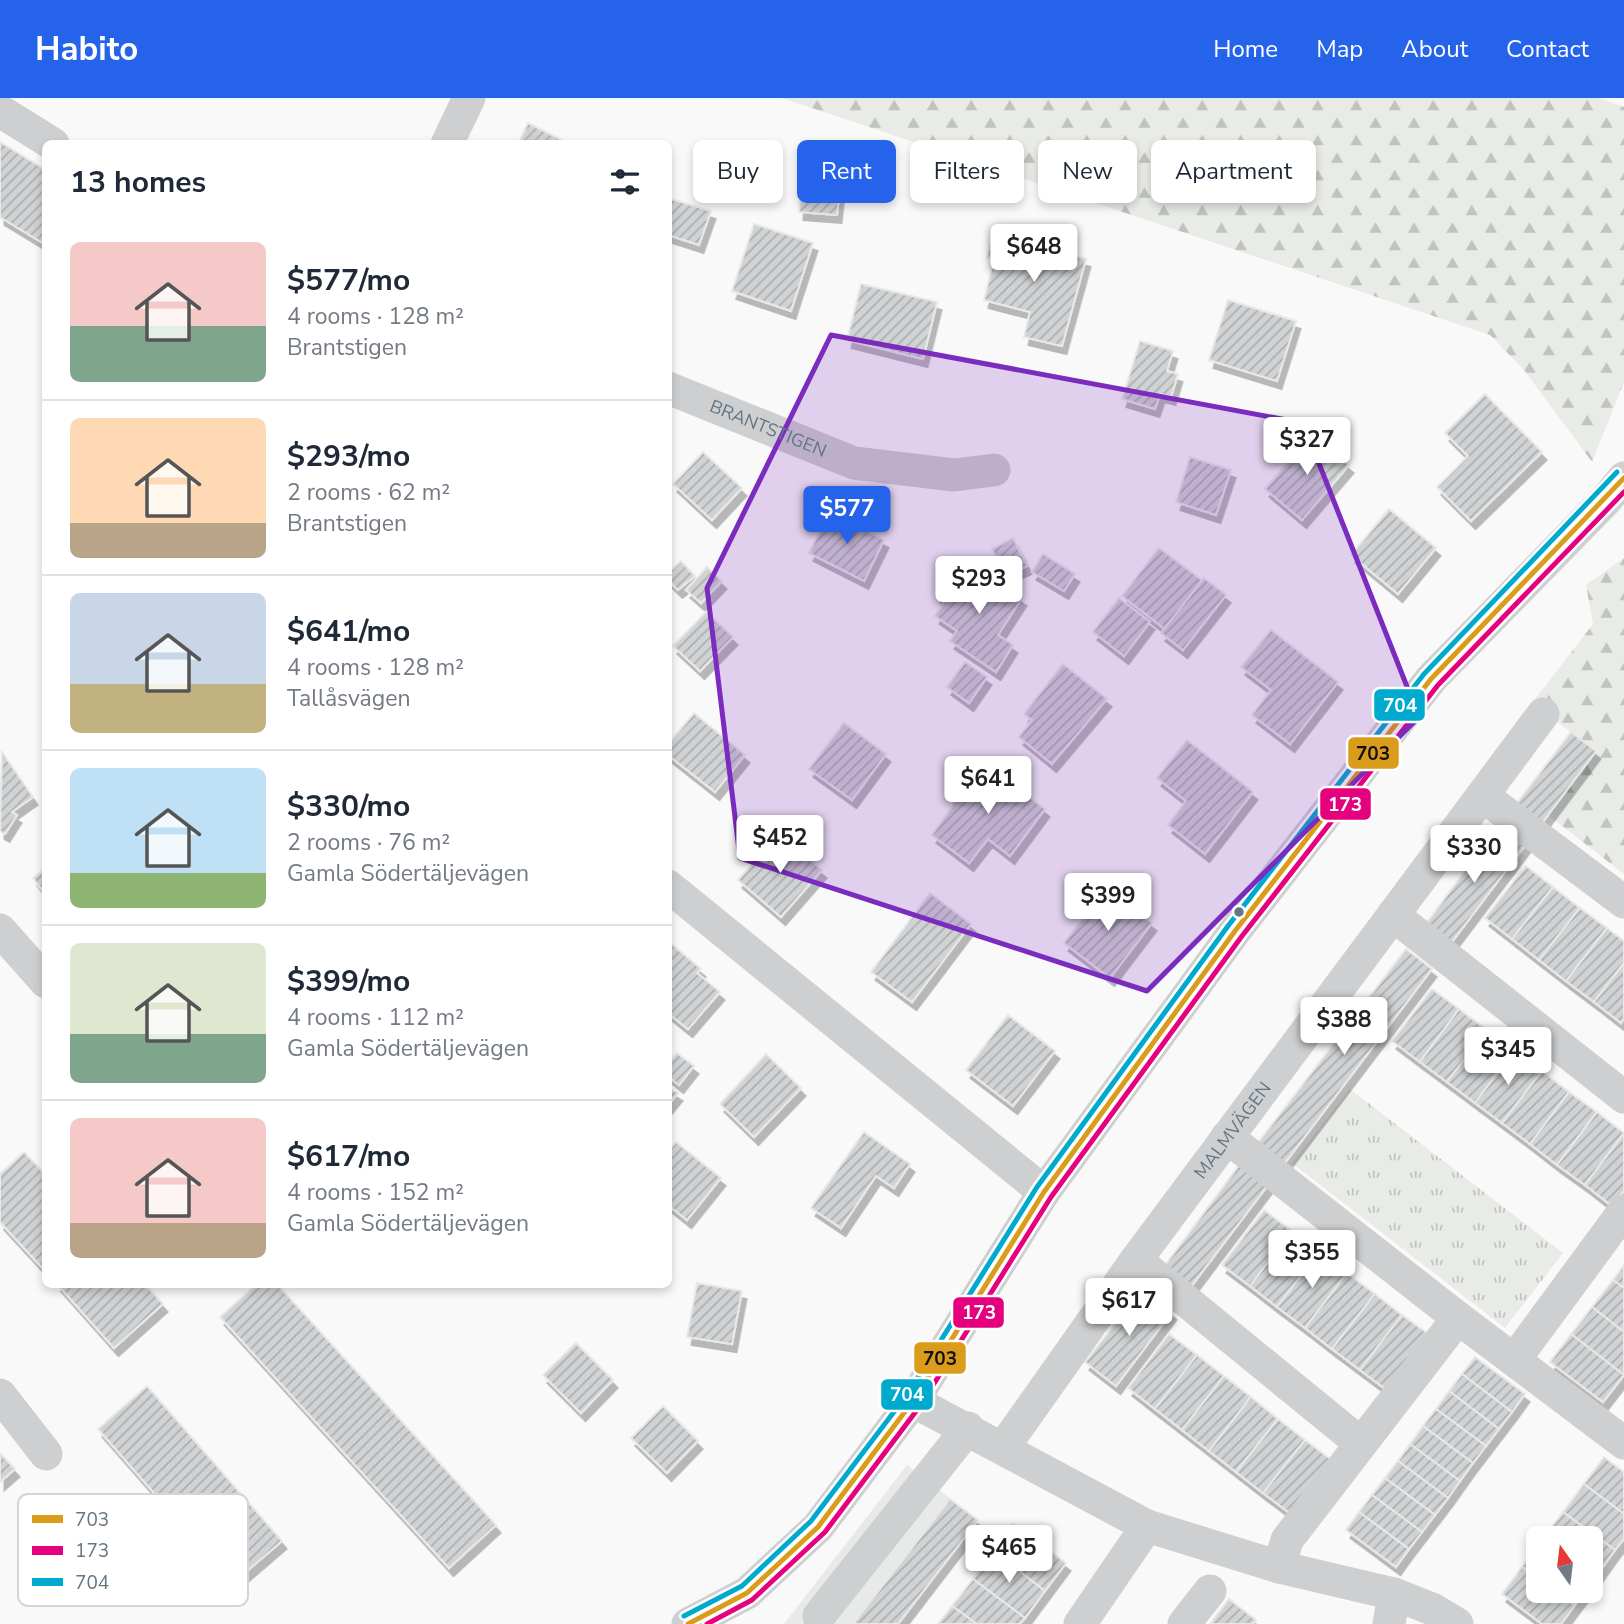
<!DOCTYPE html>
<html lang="en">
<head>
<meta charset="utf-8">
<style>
	body { margin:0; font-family:"Nunito Sans",sans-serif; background:#f6f6f7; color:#1f2937; height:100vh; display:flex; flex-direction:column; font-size:26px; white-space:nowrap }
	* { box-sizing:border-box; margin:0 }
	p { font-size:23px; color:#747a83 }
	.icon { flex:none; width:38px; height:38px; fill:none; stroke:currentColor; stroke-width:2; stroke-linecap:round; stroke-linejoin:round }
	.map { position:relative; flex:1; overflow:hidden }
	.drawer { position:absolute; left:42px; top:42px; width:630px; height:1148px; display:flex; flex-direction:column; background:#fff; border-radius:10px; box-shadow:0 4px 10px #0003 }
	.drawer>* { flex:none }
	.top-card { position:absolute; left:693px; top:42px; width:665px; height:63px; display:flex; gap:14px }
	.needle { width:46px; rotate:346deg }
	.fabs { position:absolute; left:1526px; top:1428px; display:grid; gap:14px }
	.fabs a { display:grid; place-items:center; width:77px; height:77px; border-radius:10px; background:#fff; box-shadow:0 4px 10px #0003; font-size:35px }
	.price { position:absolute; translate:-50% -60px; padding:0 16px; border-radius:7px; background:#fff; color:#222; font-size:23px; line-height:46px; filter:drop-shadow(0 2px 4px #0008) }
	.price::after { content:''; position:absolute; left:50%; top:42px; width:21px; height:16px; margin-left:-10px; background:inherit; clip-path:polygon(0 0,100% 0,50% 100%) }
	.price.current { background:#2563eb; color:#fff }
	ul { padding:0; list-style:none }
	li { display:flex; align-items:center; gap:21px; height:175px; padding:0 28px }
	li+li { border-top:2px solid #e0e1e3 }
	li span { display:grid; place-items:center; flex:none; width:196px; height:140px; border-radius:10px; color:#555 }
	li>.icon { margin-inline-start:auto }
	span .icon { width:84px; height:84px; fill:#fffc; stroke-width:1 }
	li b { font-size:30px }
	h2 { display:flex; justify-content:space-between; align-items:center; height:84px; padding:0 28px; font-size:30px }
	.chip { padding:0 24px; border-radius:10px; background:#fff; box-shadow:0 4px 10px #0003; font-size:24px; line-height:63px }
	.chip.current { background:#2563eb; color:#fff }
	header { display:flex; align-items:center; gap:42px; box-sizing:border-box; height:98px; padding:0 35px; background:#2563eb; color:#fff }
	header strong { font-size:33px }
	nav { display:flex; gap:38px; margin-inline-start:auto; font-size:24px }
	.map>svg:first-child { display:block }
	.built { fill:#e8e9e9 }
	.grass { fill:url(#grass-tufts) }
	.forest { fill:url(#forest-firs) }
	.building { fill:url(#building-hatch); stroke:#e8e8e8; stroke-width:2; filter:url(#shadow) }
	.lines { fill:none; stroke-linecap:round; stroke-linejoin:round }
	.minor { stroke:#cecfd0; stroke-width:33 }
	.bus-1-casing { stroke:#fff; stroke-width:10 }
	.bus-2-casing { stroke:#fff; stroke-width:10 }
	.bus-3-casing { stroke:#fff; stroke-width:10 }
	.bus-1 { stroke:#da9c1a; stroke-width:5 }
	.bus-2 { stroke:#e5007d; stroke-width:5 }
	.bus-3 { stroke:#00a9ce; stroke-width:5 }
	.marked { fill:#7b2cbf; fill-opacity:0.2; stroke:#7b2cbf; stroke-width:5; stroke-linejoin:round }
	.bus-dot { fill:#657683; stroke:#fff; stroke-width:2.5 }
	.labels { text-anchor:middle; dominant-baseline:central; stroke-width:7; stroke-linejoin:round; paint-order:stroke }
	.street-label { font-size:18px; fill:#657683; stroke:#fff }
	.key { fill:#fff; stroke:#d1d6da; stroke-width:2 }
	.key-label { font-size:19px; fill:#657683 }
	.line-badge { stroke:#fff; stroke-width:2.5 }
	.badge-label { font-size:19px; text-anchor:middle; font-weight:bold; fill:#fff }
	.pale-badge-label { font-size:19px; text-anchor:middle; font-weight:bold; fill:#111 }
</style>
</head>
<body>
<header>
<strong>Habito</strong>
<nav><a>Home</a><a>Map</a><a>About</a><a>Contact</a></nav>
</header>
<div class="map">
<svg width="1624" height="1526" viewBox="0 0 1624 1526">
	<defs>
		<pattern id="grass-tufts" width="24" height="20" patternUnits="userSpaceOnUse" patternTransform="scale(1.75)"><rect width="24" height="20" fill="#e8ebe6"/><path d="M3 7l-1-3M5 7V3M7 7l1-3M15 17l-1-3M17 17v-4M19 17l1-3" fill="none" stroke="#c0c3c0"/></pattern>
		<pattern id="forest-firs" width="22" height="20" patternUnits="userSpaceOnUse" patternTransform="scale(1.75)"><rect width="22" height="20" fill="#e8ebe6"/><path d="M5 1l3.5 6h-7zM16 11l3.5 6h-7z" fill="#c0c3c0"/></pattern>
		<pattern id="building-hatch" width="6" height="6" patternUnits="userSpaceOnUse" patternTransform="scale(1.75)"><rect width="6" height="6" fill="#d0d2d3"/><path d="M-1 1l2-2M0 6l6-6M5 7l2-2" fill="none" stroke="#acafb1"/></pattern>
		<filter id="shadow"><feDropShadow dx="4.5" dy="8" stdDeviation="0" flood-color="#0004"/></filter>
	</defs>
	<rect width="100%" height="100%" fill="#f9f9f9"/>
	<path class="built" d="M907 1367 978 1422 898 1526H784Z"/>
	<path class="grass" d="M1350 991 1563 1155 1505 1230 1292 1065Z"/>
	<g class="forest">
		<path d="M782 0H1600L1624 9V284L1592 364 1524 272 1490 237Z"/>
		<path d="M1624 460V776L1548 717 1596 653 1532 605 1593 526 1586 487Z"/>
	</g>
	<g class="building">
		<path d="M528 25 570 46H518Z"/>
		<path d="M0 44 46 72V147L0 119Z"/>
		<path d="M801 85 840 88 837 117 799 114Z"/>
		<path d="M668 100 711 113 699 147 668 137Z"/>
		<path d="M754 126 813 145 791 213 732 193Z"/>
		<path d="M994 131 1038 141 1036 148 1086 161 1062 248 1024 239 1030 214 984 202 994 161 987 159Z"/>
		<path d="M861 186 937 204 923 261 847 242Z"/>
		<path d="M1228 202 1296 223 1277 283 1209 262Z"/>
		<path d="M1140 243 1173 253 1167 273 1178 276 1171 299 1160 296 1155 311 1122 301Z"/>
		<path d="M1485 296 1542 354 1471 423 1437 389 1468 358 1445 335Z"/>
		<path d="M1312 335 1349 367 1302 422 1265 391Z"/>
		<path d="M703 354 742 390 712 422 673 386Z"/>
		<path d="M1190 359 1231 372 1216 417 1176 404Z"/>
		<path d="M1389 411 1436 450 1398 496 1351 457Z"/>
		<path d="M829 414 868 430 867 433 884 442 864 483 809 455Z"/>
		<path d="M1013 440 1027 468 1006 478 992 451Z"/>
		<path d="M1159 450 1203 483 1165 531 1122 498Z"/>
		<path d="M1043 456 1075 476 1064 493 1032 474Z"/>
		<path d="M681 463 695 478 678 492 668 482V475Z"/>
		<path d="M974 468 1022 500 998 537 1013 547 996 574 950 543 957 533 935 518 945 503 936 497 948 478 961 487Z"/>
		<path d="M707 469 722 483 701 505 686 492Z"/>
		<path d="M1204 480 1226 497 1183 552 1161 535Z"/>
		<path d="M1119 500 1150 524 1124 558 1093 534Z"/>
		<path d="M706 514 733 539 700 573 673 548Z"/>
		<path d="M1271 532 1338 584 1290 646 1252 617 1271 592 1241 569Z"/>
		<path d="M965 564 987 579 969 605 947 589Z"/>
		<path d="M1063 566 1107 601 1052 666 1019 639 1032 622 1024 616Z"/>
		<path d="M694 615 745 657 715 694 668 657V646Z"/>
		<path d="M844 625 886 656 852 702 809 671Z"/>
		<path d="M1571 634 1596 653 1542 725 1517 705Z"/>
		<path d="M1187 642 1253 694 1205 756 1168 727 1186 703 1157 680Z"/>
		<path d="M2 654 33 699 12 714 17 717 5 736 0 733Z"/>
		<path d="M983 664 1045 711 1010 758 988 741 969 765 932 737Z"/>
		<path d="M1499 726 1526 746 1448 849 1423 830Z"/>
		<path d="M778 735 822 772 781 819 738 782Z"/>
		<path d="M1526 768 1553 789 1512 841 1485 820Z"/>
		<path d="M46 770V797L33 780Z"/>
		<path d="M1553 789 1580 810 1539 862 1512 841Z"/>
		<path d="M1106 790 1152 825 1110 880 1064 845Z"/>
		<path d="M930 795 971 826 912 904 871 874Z"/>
		<path d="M1580 810 1607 830 1566 883 1539 862Z"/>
		<path d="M1607 830 1624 843V865L1594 904 1566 883Z"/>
		<path d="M668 843 701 871 697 875 720 894 688 931 668 915Z"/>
		<path d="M1406 851 1432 871 1284 1066 1257 1046Z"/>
		<path d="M1624 865V921L1621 925 1594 904Z"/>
		<path d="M1432 891 1459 911 1420 964 1392 943Z"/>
		<path d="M1459 911 1487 932 1447 984 1420 964Z"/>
		<path d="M1008 917 1055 953 1013 1008 966 972Z"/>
		<path d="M1487 932 1514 953 1475 1005 1447 984Z"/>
		<path d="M1514 953 1542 973 1502 1025 1475 1005Z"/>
		<path d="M677 955 694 968 679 987 668 978V965Z"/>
		<path d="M766 956 801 990 754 1039 720 1006Z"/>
		<path d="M1542 973 1569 994 1530 1046 1502 1025Z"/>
		<path d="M668 989 678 995 668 1007Z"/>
		<path d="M1569 994 1597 1014 1557 1067 1530 1046Z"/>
		<path d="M1597 1014 1624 1035 1585 1087 1557 1067Z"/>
		<path d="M864 1034 910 1066 894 1090 876 1078 841 1130 811 1110Z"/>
		<path d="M1624 1035V1093L1612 1108 1585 1087Z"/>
		<path d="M676 1044 721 1080 687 1122 668 1107V1053Z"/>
		<path d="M24 1054 46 1077V1174L0 1124V1076Z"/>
		<path d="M1240 1066 1268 1087 1190 1190 1163 1170Z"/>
		<path d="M1264 1112 1292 1133 1250 1188 1222 1167Z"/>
		<path d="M1292 1133 1319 1154 1277 1209 1250 1188Z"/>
		<path d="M1319 1154 1347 1175 1305 1230 1277 1209Z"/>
		<path d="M1624 1167V1190L1613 1182Z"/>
		<path d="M1347 1175 1375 1196 1332 1251 1305 1230Z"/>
		<path d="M1613 1182 1624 1190V1234L1592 1209Z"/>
		<path d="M697 1185 742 1193 732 1246 687 1239Z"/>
		<path d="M57 1186H145L163 1206 114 1250Z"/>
		<path d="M257 1186H277L496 1427 449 1470 220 1219Z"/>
		<path d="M1143 1191 1172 1214 1116 1288 1085 1264Z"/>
		<path d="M1375 1196 1402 1217 1360 1272 1332 1251Z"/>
		<path d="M1592 1209 1624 1234V1277L1571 1236Z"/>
		<path d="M1402 1217 1430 1237 1388 1293 1360 1272Z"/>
		<path d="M1169 1236 1197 1257 1155 1311 1128 1290Z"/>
		<path d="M1571 1236 1624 1277 1603 1304 1550 1264Z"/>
		<path d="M576 1245 613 1282 581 1315 543 1277Z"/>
		<path d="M1197 1257 1224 1278 1182 1332 1155 1311Z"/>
		<path d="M1475 1259 1525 1296 1512 1314 1462 1276Z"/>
		<path d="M1462 1276 1512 1314 1499 1331 1449 1293Z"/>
		<path d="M1224 1278 1251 1299 1209 1353 1182 1332Z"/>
		<path d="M147 1288 282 1443 233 1485 98 1331Z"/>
		<path d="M1449 1293 1499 1331 1486 1348 1436 1311Z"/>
		<path d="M1251 1299 1278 1321 1236 1374 1209 1353Z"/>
		<path d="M663 1308 698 1343 667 1375 631 1340Z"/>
		<path d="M1436 1311 1486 1348 1473 1365 1423 1328Z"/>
		<path d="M1278 1321 1305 1342 1263 1395 1236 1374Z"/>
		<path d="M1423 1328 1473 1365 1460 1383 1410 1346Z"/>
		<path d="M1305 1342 1333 1363 1291 1416 1263 1395Z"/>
		<path d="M1410 1346 1460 1383 1448 1400 1398 1363Z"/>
		<path d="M0 1355 15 1371 0 1384Z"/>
		<path d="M1604 1359 1624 1374V1416L1584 1386Z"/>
		<path d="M1398 1363 1448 1400 1435 1417 1385 1380Z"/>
		<path d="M1385 1380 1435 1417 1422 1434 1372 1397Z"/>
		<path d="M1584 1386 1624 1416V1441L1615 1452 1563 1414Z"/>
		<path d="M1372 1397 1422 1434 1409 1451 1359 1414Z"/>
		<path d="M950 1401 978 1422 898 1526H853Z"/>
		<path d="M1359 1414 1409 1451 1396 1469 1346 1432Z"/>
		<path d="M1563 1414 1615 1452 1595 1480 1591 1477V1440H1543Z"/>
		<path d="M1013 1426 1066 1465 1045 1493 993 1453Z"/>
		<path d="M1538 1447V1480L1522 1469Z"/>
		<path d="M993 1453 1045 1493 1025 1520 973 1481Z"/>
		<path d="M1522 1469 1538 1480V1493H1555L1575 1507 1561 1526H1542L1502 1496Z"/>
		<path d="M973 1481 1025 1520 1020 1526H977L952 1508Z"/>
		<path d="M1555 1493H1586L1575 1507Z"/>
		<path d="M1229 1501 1256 1522 1253 1526H1210Z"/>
		<path d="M952 1508 977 1526H938Z"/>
	</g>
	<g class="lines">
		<g class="minor">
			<path d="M0 13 53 46"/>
			<path d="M447 46 469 0"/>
			<path id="s1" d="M668 290 854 365 954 377 994 372"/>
			<path d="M1483 698 1624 804"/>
			<path d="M668 788 1044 1094"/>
			<path d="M1393 817 1624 999"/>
			<path d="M0 832 46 884"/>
			<path d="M1227 1039 1458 1220 1287 1442 1279 1469"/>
			<path d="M1136 1162 1359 1344"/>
			<path d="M1458 1220 1624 1345"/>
			<path d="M1515 1261 1624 1113"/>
			<path d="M0 1297 46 1356"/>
			<path d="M913 1303 1147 1428 1279 1469 1394 1496 1432 1511 1457 1526"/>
			<path id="s2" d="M1003 1350 1136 1162 1543 616"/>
			<path d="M819 1518 968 1330"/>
			<path d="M688 1526 747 1495 818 1429 913 1303 1044 1094 1235 833 1431 581 1605 403 1624 380"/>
			<path d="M1080 1526 1147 1428"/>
			<path d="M1184 1526 1210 1493"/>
			<path d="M1389 1526 1394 1496"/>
		</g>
		<g class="bus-1-casing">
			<path id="bus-1" d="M688 1526 747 1495 818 1429 913 1303 1044 1094 1235 833 1431 581 1624 380"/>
		</g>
		<g class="bus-2-casing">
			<path id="bus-2" d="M707 1526 752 1502 825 1434 920 1308 1051 1099 1242 838 1438 587 1624 394"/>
		</g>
		<g class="bus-3-casing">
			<path id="bus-3" d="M684 1518 742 1488 811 1423 906 1298 1037 1089 1228 828 1424 576 1617 374"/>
		</g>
		<use href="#bus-1" class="bus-1"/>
		<use href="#bus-2" class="bus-2"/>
		<use href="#bus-3" class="bus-3"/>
	</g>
	<path class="marked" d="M831 237 1303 325 1419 619 1147 893 740 760 707 490Z"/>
	<circle class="bus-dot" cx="1239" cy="814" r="6"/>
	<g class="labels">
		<g class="street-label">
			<text stroke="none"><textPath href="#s1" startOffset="108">BRANTSTIGEN</textPath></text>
			<text stroke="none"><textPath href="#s2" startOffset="392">MALMVÄGEN</textPath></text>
		</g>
	</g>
	<rect x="18" y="1396" width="230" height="112" rx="10" class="key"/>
	<rect x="32" y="1417" width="31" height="8" fill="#da9c1a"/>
	<rect x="32" y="1448" width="31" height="9" fill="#e5007d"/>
	<rect x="32" y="1480" width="31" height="8" fill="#00a9ce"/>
	<g class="key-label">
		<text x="75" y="1428">703</text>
		<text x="75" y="1459">173</text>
		<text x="75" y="1491">704</text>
	</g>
	<g class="line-badge">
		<rect x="1373" y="590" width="53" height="34" rx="7" fill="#00a9ce"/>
		<rect x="1347" y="638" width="53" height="34" rx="7" fill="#da9c1a"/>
		<rect x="1319" y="689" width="53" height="34" rx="7" fill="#e5007d"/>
		<rect x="952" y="1198" width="53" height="33" rx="7" fill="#e5007d"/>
		<rect x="913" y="1243" width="54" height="34" rx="7" fill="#da9c1a"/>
		<rect x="880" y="1280" width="54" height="33" rx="7" fill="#00a9ce"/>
	</g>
	<g class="badge-label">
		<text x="1400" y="614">704</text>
		<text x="1345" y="713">173</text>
		<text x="979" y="1221">173</text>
		<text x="907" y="1303">704</text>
	</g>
	<g class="pale-badge-label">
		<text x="1373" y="662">703</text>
		<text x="940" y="1267">703</text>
	</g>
</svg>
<div class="fabs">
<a><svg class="needle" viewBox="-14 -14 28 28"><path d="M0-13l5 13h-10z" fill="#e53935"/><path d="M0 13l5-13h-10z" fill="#747a83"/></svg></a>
</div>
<b class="price" style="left:1034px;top:186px">$648</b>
<b class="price" style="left:1307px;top:379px">$327</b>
<b class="price current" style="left:847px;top:448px">$577</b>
<b class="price" style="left:979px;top:518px">$293</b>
<b class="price" style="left:988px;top:718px">$641</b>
<b class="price" style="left:780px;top:777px">$452</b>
<b class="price" style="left:1474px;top:787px">$330</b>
<b class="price" style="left:1108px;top:835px">$399</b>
<b class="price" style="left:1344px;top:959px">$388</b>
<b class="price" style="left:1508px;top:989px">$345</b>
<b class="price" style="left:1312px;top:1192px">$355</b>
<b class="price" style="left:1129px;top:1240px">$617</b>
<b class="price" style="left:1009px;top:1487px">$465</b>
<div class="top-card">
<a class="chip">Buy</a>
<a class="chip current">Rent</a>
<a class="chip">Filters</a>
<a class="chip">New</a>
<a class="chip">Apartment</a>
</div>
<section class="drawer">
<h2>13 homes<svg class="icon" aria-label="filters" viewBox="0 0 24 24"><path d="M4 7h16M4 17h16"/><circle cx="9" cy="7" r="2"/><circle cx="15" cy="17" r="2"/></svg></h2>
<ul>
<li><span style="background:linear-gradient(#f6c9c9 60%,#7fa58c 0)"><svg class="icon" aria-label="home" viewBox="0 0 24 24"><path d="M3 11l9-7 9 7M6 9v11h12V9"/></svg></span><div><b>$577/mo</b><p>4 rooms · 128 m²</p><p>Brantstigen</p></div></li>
<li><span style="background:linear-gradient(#ffd9b3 75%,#b9a48a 0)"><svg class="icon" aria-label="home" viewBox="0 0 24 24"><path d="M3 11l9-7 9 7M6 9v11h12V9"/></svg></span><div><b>$293/mo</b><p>2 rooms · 62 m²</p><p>Brantstigen</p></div></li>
<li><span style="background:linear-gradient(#c9d6e8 65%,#c2b280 0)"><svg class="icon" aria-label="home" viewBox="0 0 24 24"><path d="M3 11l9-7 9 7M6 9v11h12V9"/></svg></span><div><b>$641/mo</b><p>4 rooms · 128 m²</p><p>Tallåsvägen</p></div></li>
<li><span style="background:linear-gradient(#bfe0f5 75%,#8fb573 0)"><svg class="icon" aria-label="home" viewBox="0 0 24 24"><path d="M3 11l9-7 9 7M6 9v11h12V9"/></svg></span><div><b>$330/mo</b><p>2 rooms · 76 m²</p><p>Gamla Södertäljevägen</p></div></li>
<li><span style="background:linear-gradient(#dfe7d0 65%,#7fa58c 0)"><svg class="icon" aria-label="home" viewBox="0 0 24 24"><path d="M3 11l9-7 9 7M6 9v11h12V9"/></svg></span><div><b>$399/mo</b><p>4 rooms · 112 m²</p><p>Gamla Södertäljevägen</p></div></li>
<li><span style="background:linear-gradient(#f6c9c9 75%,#b9a48a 0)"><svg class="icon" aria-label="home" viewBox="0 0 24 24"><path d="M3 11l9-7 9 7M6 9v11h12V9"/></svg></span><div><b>$617/mo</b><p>4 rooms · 152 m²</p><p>Gamla Södertäljevägen</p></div></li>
</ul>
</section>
</div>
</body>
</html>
